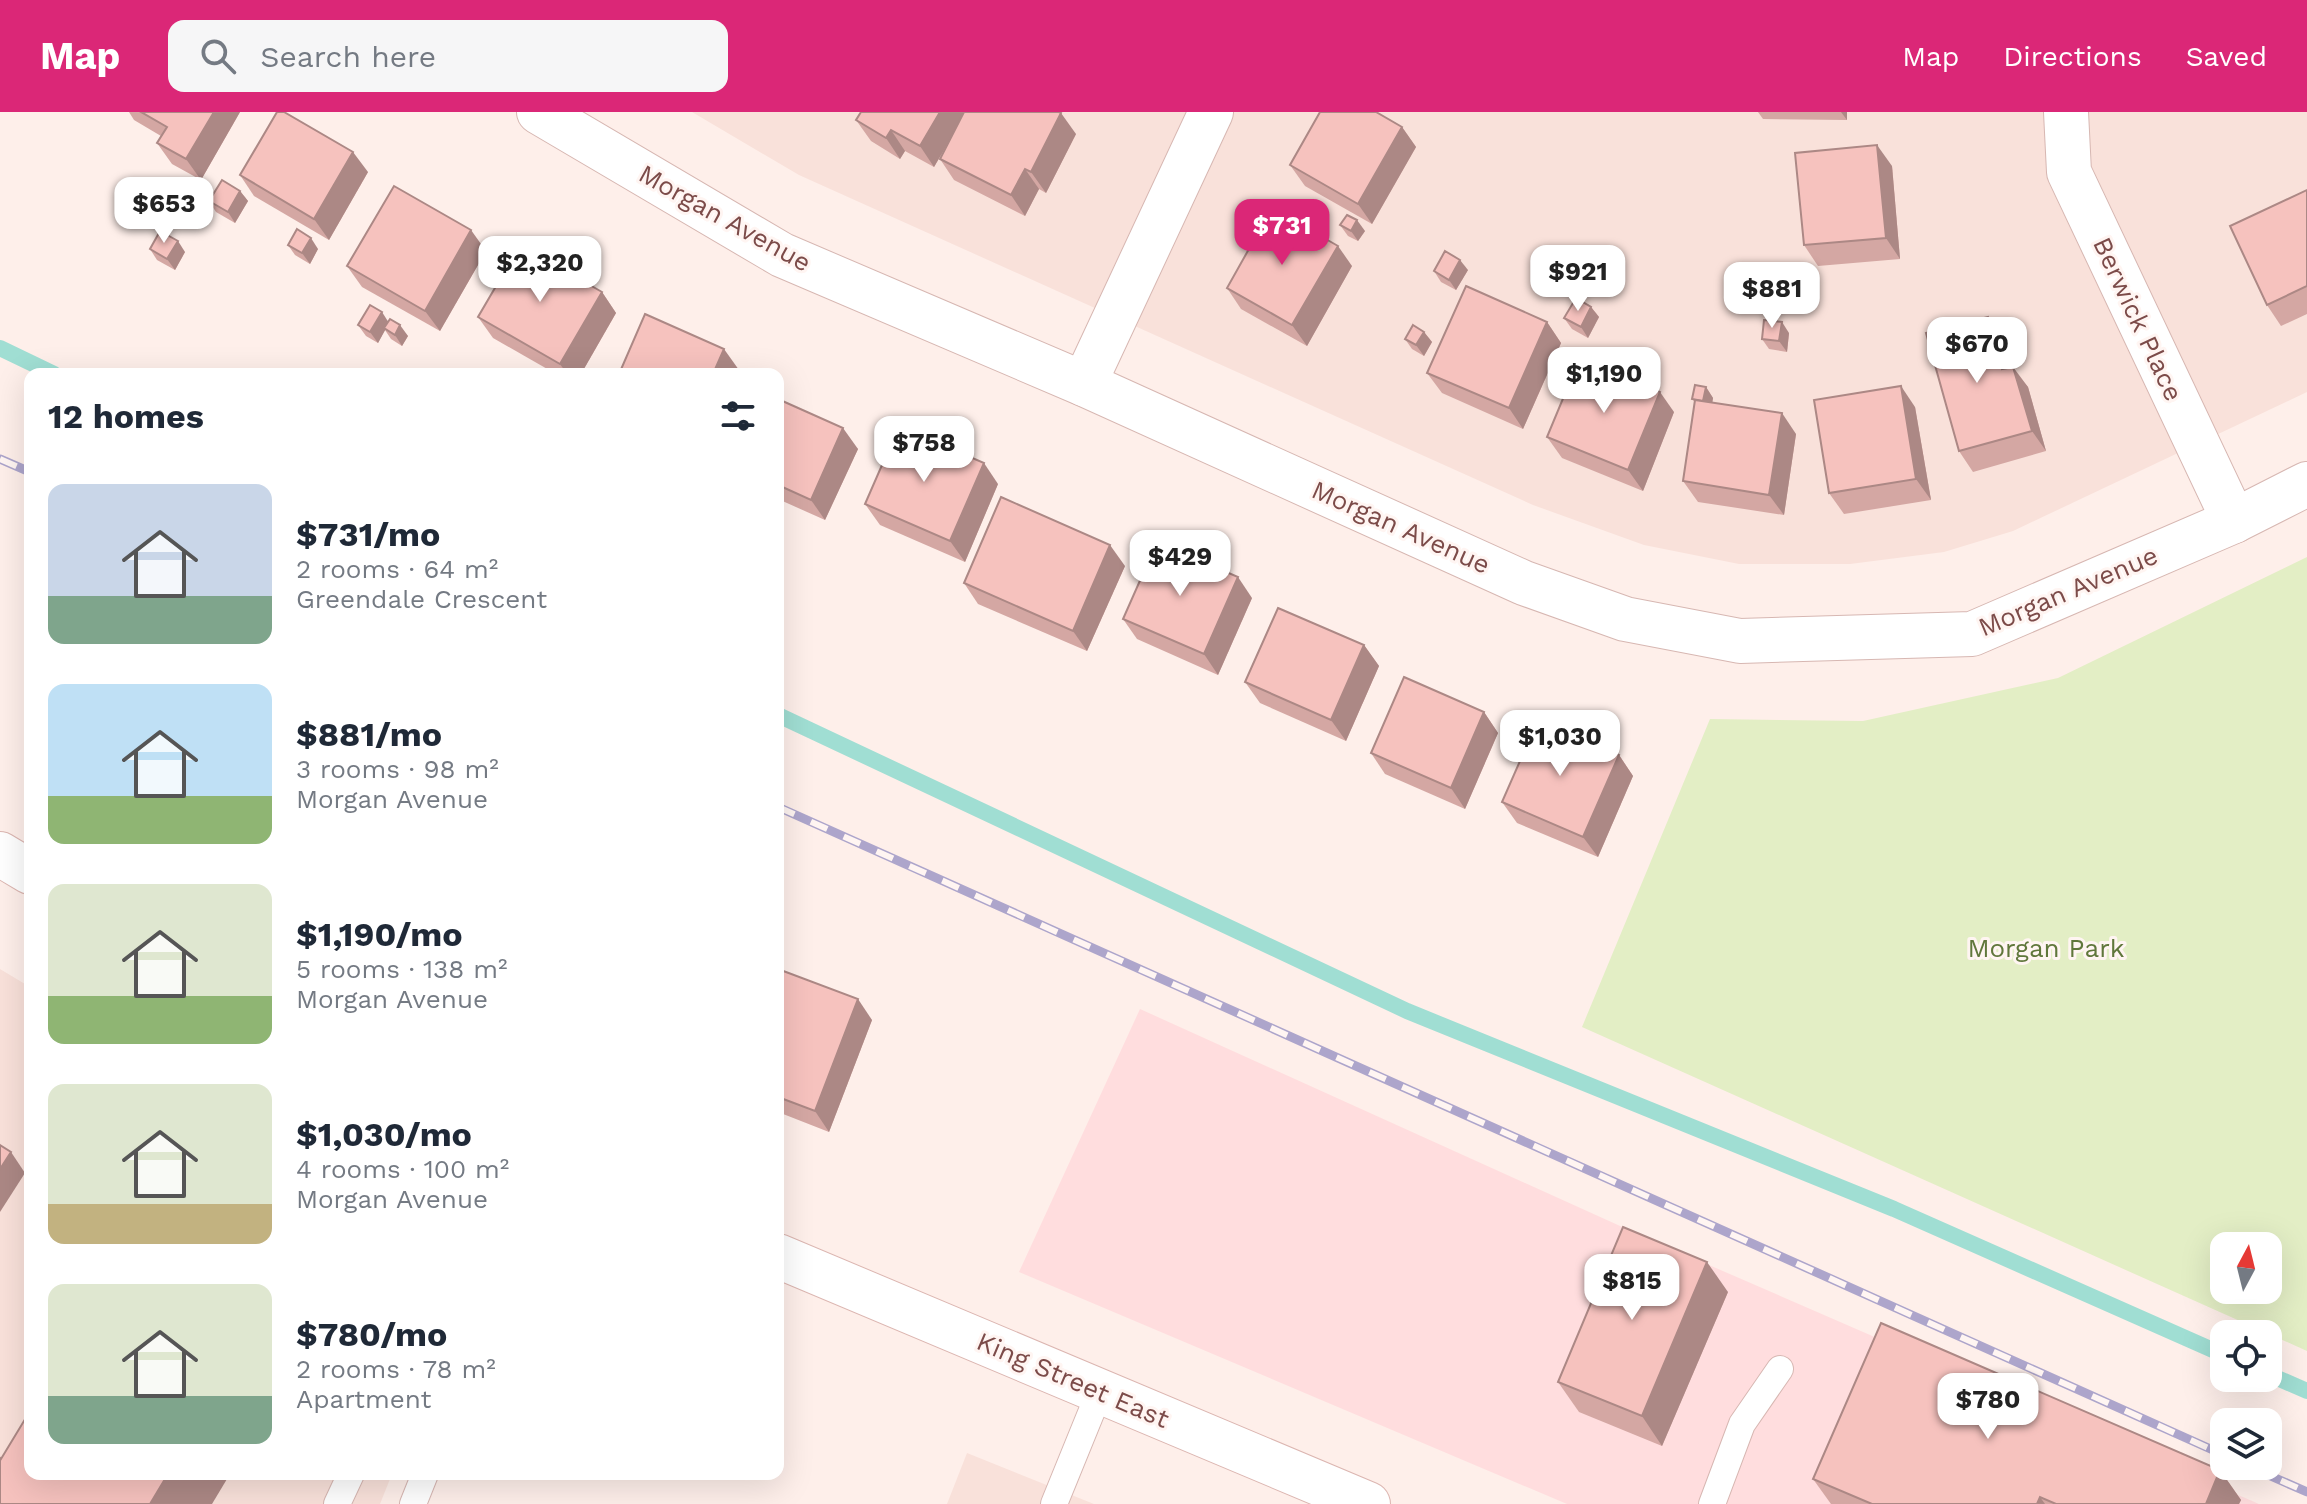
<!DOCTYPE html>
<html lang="en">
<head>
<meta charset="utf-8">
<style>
	body { margin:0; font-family:"Work Sans",sans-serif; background:#f6f6f7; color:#1f2937; height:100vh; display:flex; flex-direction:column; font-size:30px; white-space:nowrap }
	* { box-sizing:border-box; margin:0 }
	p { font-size:26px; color:#747a83 }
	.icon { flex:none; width:44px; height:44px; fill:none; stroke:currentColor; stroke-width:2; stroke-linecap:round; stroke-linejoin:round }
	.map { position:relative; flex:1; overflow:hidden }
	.sheet { position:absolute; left:24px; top:256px; width:760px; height:1112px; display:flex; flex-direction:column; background:#fff; border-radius:16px; box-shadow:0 8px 32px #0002 }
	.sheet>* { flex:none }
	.needle { width:52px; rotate:7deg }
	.fabs { position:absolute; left:2210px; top:1120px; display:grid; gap:16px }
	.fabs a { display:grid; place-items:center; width:72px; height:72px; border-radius:16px; background:#fff; box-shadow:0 8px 32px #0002; font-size:40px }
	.price { position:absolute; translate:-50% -68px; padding:0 18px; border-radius:16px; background:#fff; color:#222; font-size:26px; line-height:52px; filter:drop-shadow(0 2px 4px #0008) }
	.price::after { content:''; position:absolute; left:50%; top:48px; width:24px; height:18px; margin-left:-12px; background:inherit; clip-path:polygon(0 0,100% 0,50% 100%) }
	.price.current { background:#db2777; color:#fff }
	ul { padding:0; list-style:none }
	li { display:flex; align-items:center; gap:24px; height:200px; padding:0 24px }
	li span { display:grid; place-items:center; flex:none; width:224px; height:160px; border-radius:16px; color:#555 }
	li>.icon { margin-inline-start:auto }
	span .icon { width:96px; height:96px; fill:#fffc; stroke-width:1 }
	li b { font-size:34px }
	h2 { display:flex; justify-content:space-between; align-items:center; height:96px; padding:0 24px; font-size:34px }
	header { display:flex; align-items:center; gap:48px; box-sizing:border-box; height:112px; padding:0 40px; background:#db2777; color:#fff }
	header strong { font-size:38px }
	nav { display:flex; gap:44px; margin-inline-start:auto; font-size:28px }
	.search { width:560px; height:72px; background:#f6f6f7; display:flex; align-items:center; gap:20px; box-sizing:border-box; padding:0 28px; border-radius:16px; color:#747a83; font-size:30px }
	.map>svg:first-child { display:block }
	.residential { fill:#f9e1da }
	.commercial { fill:#ffddde }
	.green { fill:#e3eec5; fill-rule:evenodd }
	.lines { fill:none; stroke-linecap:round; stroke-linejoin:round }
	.stream { stroke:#a0ded3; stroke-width:16 }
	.service-casing { stroke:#d7b7b2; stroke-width:28 }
	.minor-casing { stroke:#d7b7b2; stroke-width:46 }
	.secondary-casing { stroke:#dcb6b1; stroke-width:46 }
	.service { stroke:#fff; stroke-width:26 }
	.minor { stroke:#fff; stroke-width:44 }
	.secondary { stroke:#fff; stroke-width:44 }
	.rail-casing { stroke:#ada5cb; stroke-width:9 }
	.rail { stroke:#fff5f2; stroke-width:6; stroke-dasharray:18; stroke-linecap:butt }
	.wall { fill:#d4a7a3 }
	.shaded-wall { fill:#ac8885 }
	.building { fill:#f6c2be; stroke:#ac8885; stroke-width:2 }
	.labels { text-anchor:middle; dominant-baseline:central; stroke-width:6; stroke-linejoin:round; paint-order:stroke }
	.street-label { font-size:26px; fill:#7c4b49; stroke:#fff5f2 }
	.park-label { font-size:26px; fill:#60773b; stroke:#fff5f2 }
</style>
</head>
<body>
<header>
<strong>Map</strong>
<div class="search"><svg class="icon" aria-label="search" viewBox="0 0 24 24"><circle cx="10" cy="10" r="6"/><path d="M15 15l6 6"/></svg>Search here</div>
<nav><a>Map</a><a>Directions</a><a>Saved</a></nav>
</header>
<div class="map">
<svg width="2307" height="1392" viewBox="0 0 2307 1392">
	<rect width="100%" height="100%" fill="#feefea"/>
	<g class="residential">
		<path d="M692 0H2307V280L2013 419 1944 440 1850 452H1739L1644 433 1533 393 799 63Z"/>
		<path d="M0 857 30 875V1362H392L380 1392H0Z"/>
		<path d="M967 1341 1094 1392H947Z"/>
	</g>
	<path class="commercial" d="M1140 897 1640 1123 2259 1392H1567L1019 1160Z"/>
	<path class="green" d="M2307 445V1239L1582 915 1710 607 1863 609 2058 566ZM2268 1134V1178H2224V1134Z"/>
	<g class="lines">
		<g class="stream">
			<path d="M0 236 54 262"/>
			<path d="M778 603 1407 899 1894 1097 2224 1243"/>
			<path d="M2268 1262 2307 1279"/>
		</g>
		<g class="service-casing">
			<g id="service">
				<path d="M337 1392 351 1362"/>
				<path d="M413 1392 425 1362"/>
				<path d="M1054 1392 1100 1279"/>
				<path d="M1712 1392 1742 1312 1780 1257"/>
			</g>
		</g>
		<g class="minor-casing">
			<g id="minor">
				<path d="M539 0 782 143 1084 272 1524 471 1625 507 1740 529 1972 522 2234 409 2307 372"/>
				<path d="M2066 0 2069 60 2234 409"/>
				<path d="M1084 272 1211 0"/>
			</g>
		</g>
		<g class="secondary-casing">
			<g id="secondary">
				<path d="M0 742 30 760"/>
				<path d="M778 1144 1368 1392"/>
			</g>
		</g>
		<use href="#service" class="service"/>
		<use href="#minor" class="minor"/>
		<use href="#secondary" class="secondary"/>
		<g class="rail-casing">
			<g id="rail">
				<path d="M0 347 30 360"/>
				<path d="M778 695 2224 1343"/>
				<path d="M2248 1354 2307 1380"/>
			</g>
		</g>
		<use href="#rail" class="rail"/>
	</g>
	<g class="wall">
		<path d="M129 0H240L201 68 172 52 157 31 161 24 134 8Z"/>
		<path d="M1758 0H1847V8L1763 7Z"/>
		<path d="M856 8 1076 22 1046 81 1039 77 1025 104 954 68 940 47 945 36 934 55 905 39 900 47 871 29Z"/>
		<path d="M1402 15 1416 35 1372 112 1305 74 1290 53Z"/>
		<path d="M1892 54 1900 147 1818 154 1804 133Z"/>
		<path d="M368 60 329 128 254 84 240 63Z"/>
		<path d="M2307 78V202L2281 214 2267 193Z"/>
		<path d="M240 79 248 89 235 111 216 100 209 89Z"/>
		<path d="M1340 113 1365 119 1358 129 1348 124Z"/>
		<path d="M288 133 318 137 310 152 295 143Z"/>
		<path d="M150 137 185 140 175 158 157 148Z"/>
		<path d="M486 139 440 219 362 175 347 154Z"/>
		<path d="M1352 154 1307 234 1241 197 1227 176Z"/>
		<path d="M1468 158 1456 178 1441 170 1434 159Z"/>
		<path d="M602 180 616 201 581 262H556L493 226 478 205Z"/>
		<path d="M1591 195 1599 205 1588 226 1572 217 1564 206Z"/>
		<path d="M388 209 408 224 402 234 391 227 385 218 378 231 366 224 358 213Z"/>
		<path d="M1547 210 1561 231 1523 317 1442 281 1427 261Z"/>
		<path d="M1424 220 1432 230 1424 244 1412 237 1405 227Z"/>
		<path d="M1789 221 1787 240 1769 237 1762 227Z"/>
		<path d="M2002 226 2010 255 2028 275 2046 339 1973 360 1959 339Z"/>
		<path d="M1706 275 1713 286 1712 290 1796 322 1784 403 1698 390 1683 369 1695 290 1692 287Z"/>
		<path d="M778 287 858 337 825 408 778 387Z"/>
		<path d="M1915 295 1931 388 1844 402 1829 381Z"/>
		<path d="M1674 300 1643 379 1562 346 1547 325Z"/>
		<path d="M998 372 965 450 880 413 865 392Z"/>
		<path d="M1125 454 1087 539 978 492 964 471Z"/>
		<path d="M1252 486 1218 563 1137 527 1123 507Z"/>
		<path d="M1364 533 1379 554 1346 629 1260 591 1245 570Z"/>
		<path d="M1484 600 1498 621 1465 697 1385 662 1371 641Z"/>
		<path d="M1619 643 1633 664 1598 745 1517 711 1502 690Z"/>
		<path d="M778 857 872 908 829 1020 778 1000Z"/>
		<path d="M1728 1180 1662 1334 1579 1300 1558 1270Z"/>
		<path d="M2220 1358 2241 1388 2239 1392H1831L1813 1367Z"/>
	</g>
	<g class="shaded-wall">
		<path d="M214 0H240L201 68 186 47Z"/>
		<path d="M940 0H966L934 55 920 34Z"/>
		<path d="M1841 0H1847V8Z"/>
		<path d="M1061 1 1076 22 1046 81 1031 60Z"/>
		<path d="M1402 15 1416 35 1372 112 1358 92Z"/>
		<path d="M891 18 905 39 900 47 886 26Z"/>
		<path d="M1877 33 1892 54 1900 147 1886 126Z"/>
		<path d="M353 40 368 60 329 128 314 107Z"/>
		<path d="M1025 57 1039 77 1025 104 1011 83Z"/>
		<path d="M240 79 248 89 235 111 228 100Z"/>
		<path d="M1357 108 1365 119 1358 129 1351 119Z"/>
		<path d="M471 118 486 139 440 219 425 199Z"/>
		<path d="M311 126 318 137 310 152 302 141Z"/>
		<path d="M178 129 185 140 175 158 167 147Z"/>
		<path d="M1338 134 1352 154 1307 234 1292 213Z"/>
		<path d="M1460 148 1468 158 1456 178 1449 168Z"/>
		<path d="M602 180 616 201 581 262H567L560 252Z"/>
		<path d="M1591 195 1599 205 1588 226 1581 215Z"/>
		<path d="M382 200 389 211 378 231 370 220Z"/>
		<path d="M1988 205 2002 226 2017 278 2002 257Z"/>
		<path d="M1547 210 1561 231 1523 317 1509 296Z"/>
		<path d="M1782 210 1789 221 1787 240 1779 229Z"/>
		<path d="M400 213 408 224 402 234 395 223Z"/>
		<path d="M1424 220 1432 230 1424 244 1416 233Z"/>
		<path d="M724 237 739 258 737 262H713Z"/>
		<path d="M2013 255 2028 275 2046 339 2032 319Z"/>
		<path d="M1901 274 1915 295 1931 388 1916 367Z"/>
		<path d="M1706 275 1713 286 1711 300 1703 289Z"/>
		<path d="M1660 280 1674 300 1643 379 1628 358Z"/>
		<path d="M1782 301 1796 322 1784 403 1769 383Z"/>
		<path d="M843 316 858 337 825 408 811 388Z"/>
		<path d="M984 351 998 372 965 450 950 429Z"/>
		<path d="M1110 433 1125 454 1087 539 1073 519Z"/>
		<path d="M1238 465 1252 486 1218 563 1204 542Z"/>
		<path d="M1364 533 1379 554 1346 629 1331 608Z"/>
		<path d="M1484 600 1498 621 1465 697 1451 676Z"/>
		<path d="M1619 643 1633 664 1598 745 1583 725Z"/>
		<path d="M858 887 872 908 829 1020 815 999Z"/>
		<path d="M11 1040 25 1061 0 1100V1057Z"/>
		<path d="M1707 1150 1728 1180 1662 1334 1642 1304Z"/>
		<path d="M2220 1358 2241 1388 2239 1392H2206Z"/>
		<path d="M168 1362H230L212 1392H150Z"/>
		<path d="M2040 1385 2045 1392H2037Z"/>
	</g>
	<g class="building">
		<path d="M141 0H214L186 47 157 31 167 15Z"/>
		<path d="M277 0H284L353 40 314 107 240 63Z"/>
		<path d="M861 0H940L920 34 891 18 886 26 856 8Z"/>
		<path d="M964 0H1059L1061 1 1031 60 1025 57 1011 83 940 47Z"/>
		<path d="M1320 0H1376L1402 15 1358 92 1290 53Z"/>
		<path d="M1877 33 1886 126 1804 133 1795 41Z"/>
		<path d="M222 68 240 79 228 100 209 89Z"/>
		<path d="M394 74 471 118 425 199 347 154Z"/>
		<path d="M2307 78V174L2267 193 2230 114Z"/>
		<path d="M1272 96 1338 134 1292 213 1227 176Z"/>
		<path d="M1347 103 1357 108 1351 119 1340 113Z"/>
		<path d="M297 117 311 126 302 141 288 133Z"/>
		<path d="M160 119 178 129 167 147 150 137Z"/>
		<path d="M520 133 602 180 560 252 478 205Z"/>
		<path d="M1445 139 1460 148 1449 168 1434 159Z"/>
		<path d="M1466 174 1547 210 1509 296 1427 261Z"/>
		<path d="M1576 186 1591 195 1581 215 1564 206Z"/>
		<path d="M370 193 382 200 370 220 358 213Z"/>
		<path d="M645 202 724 237 713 262H619Z"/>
		<path d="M1988 205 2002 257 2013 255 2032 319 1959 339 1926 221Z"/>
		<path d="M390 207 400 213 395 223 384 216Z"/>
		<path d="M1764 208 1782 210 1779 229 1762 227Z"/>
		<path d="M1413 213 1424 220 1416 233 1405 227Z"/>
		<path d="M1579 248 1660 280 1628 358 1547 325Z"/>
		<path d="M1695 273 1706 275 1703 289 1692 287Z"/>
		<path d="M1901 274 1916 367 1829 381 1814 288Z"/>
		<path d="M778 287 843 316 811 388 778 373Z"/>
		<path d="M1695 288 1782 301 1769 383 1683 369Z"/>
		<path d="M899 314 984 351 950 429 865 392Z"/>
		<path d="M1001 385 1110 433 1073 519 964 471Z"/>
		<path d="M1157 430 1238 465 1204 542 1123 507Z"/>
		<path d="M1278 496 1364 533 1331 608 1245 570Z"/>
		<path d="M1404 565 1484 600 1451 676 1371 641Z"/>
		<path d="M1538 608 1619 643 1583 725 1502 690Z"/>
		<path d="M778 857 858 887 815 999 778 985Z"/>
		<path d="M0 1033 11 1040 0 1057Z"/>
		<path d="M1623 1115 1707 1150 1642 1304 1558 1270Z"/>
		<path d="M1881 1211 2220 1358 2206 1392H2056L2040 1385 2037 1392H1872L1813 1367Z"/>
		<path d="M30 1299V1362H168L150 1392H0V1346L1 1347Z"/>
	</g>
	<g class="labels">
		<g class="street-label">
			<text transform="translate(725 106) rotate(29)">Morgan Avenue</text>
			<text transform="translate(2138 207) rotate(65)">Berwick Place</text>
			<text transform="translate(1401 415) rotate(24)">Morgan Avenue</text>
			<text transform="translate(2068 479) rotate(-23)">Morgan Avenue</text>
			<text transform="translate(1073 1268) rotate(23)">King Street East</text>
		</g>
		<g class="park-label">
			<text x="2046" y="836">Morgan Park</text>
		</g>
	</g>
</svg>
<div class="fabs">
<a><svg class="needle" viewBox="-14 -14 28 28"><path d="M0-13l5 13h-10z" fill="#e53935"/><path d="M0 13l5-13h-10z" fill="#747a83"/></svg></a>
<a><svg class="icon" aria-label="locate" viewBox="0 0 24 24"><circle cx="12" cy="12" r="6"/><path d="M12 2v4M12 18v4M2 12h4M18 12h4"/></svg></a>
<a><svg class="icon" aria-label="layers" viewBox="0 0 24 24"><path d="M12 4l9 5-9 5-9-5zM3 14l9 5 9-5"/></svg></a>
</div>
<b class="price" style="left:164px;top:133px">$653</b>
<b class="price current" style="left:1282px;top:155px">$731</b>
<b class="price" style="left:540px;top:192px">$2,320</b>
<b class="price" style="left:1578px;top:201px">$921</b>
<b class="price" style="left:1772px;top:218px">$881</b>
<b class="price" style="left:1977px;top:273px">$670</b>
<b class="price" style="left:1604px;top:303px">$1,190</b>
<b class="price" style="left:924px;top:372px">$758</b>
<b class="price" style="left:1180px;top:486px">$429</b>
<b class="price" style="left:1560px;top:666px">$1,030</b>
<b class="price" style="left:1632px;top:1210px">$815</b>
<b class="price" style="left:1988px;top:1329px">$780</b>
<section class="sheet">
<h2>12 homes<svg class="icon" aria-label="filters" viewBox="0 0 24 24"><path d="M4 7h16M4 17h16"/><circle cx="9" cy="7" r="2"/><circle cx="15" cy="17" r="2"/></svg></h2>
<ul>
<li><span style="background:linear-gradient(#c9d6e8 70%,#7fa58c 0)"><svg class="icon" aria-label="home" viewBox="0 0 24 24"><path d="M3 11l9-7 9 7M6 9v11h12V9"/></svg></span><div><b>$731/mo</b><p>2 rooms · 64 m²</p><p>Greendale Crescent</p></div></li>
<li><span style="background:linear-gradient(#bfe0f5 70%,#8fb573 0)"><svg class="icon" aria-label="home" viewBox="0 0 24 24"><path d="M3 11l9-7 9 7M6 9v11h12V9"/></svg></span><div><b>$881/mo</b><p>3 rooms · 98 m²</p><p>Morgan Avenue</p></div></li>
<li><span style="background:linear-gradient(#dfe7d0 70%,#8fb573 0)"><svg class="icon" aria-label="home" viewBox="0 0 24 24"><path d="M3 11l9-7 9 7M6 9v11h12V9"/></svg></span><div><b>$1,190/mo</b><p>5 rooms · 138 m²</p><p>Morgan Avenue</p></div></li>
<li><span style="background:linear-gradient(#dfe7d0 75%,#c2b280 0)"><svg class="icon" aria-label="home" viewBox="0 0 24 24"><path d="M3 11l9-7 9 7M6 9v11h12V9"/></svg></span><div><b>$1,030/mo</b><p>4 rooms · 100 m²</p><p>Morgan Avenue</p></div></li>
<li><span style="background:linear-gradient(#dfe7d0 70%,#7fa58c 0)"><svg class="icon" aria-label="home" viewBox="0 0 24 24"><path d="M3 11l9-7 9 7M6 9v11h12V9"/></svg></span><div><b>$780/mo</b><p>2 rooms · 78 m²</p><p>Apartment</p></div></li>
</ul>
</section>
</div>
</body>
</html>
